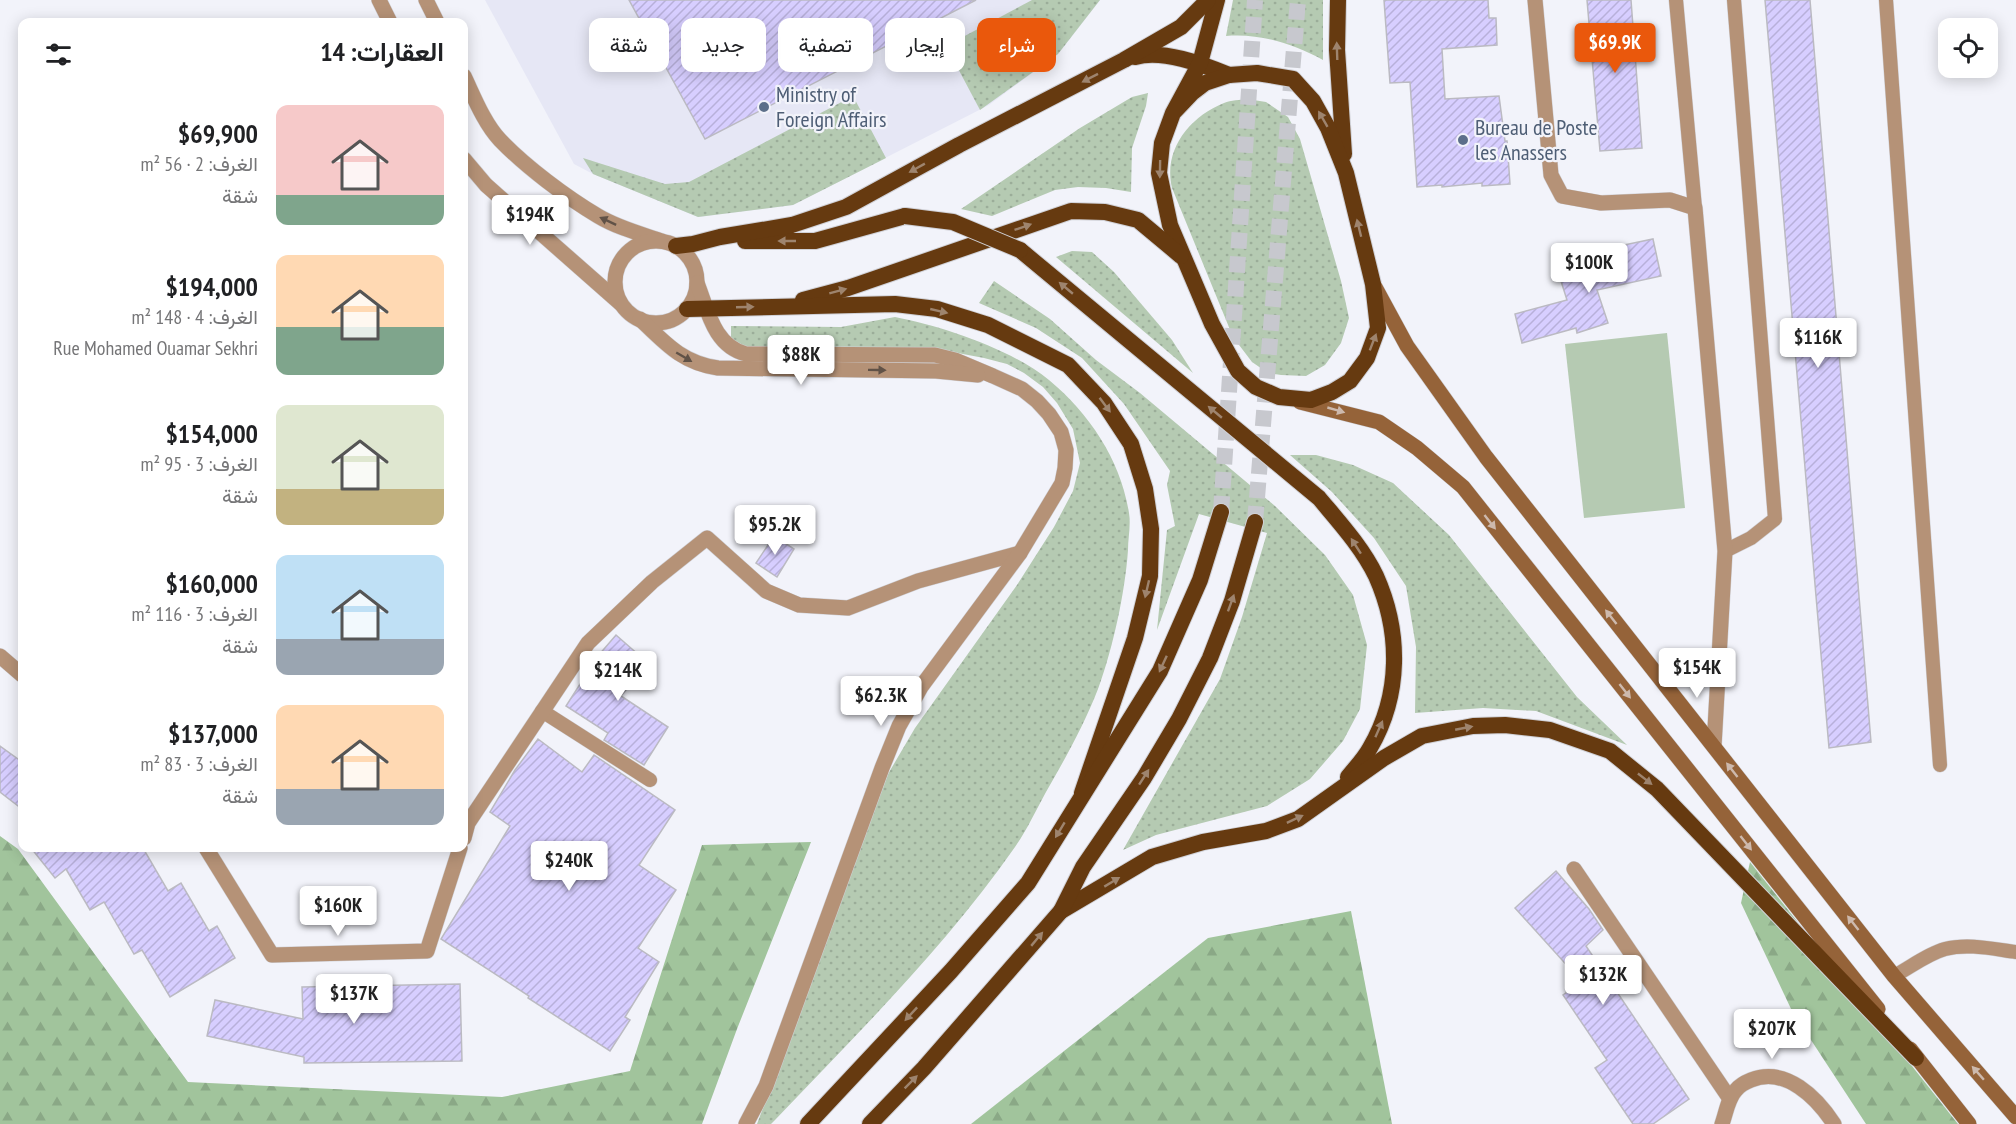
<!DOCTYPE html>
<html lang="ar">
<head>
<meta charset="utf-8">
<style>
	body { margin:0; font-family:"PT Sans Narrow",Vazirmatn,sans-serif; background:#f2f2f2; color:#202124; direction:rtl; height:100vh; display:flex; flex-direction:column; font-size:22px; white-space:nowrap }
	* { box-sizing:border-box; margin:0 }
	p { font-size:20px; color:#757577 }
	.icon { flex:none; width:33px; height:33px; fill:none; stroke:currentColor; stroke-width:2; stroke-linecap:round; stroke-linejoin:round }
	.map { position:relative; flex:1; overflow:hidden; direction:ltr }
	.panel { position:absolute; left:18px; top:18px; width:450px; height:834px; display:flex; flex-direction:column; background:#fff; border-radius:12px; box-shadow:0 3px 15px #0003; direction:rtl }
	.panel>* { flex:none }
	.guide { position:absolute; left:486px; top:18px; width:570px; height:54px; direction:rtl; display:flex; gap:12px }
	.tools { position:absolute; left:1938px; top:18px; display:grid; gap:12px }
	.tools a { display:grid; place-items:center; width:60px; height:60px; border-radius:12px; background:#fff; box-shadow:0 3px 15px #0003; font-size:30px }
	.price { position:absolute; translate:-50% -51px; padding:0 14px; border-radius:6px; background:#fff; color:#222; font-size:20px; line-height:39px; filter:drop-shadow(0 2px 3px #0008) }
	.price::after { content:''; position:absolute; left:50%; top:36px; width:18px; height:14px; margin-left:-9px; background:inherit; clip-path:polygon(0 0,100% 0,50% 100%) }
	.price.current { background:#ea580c; color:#fff }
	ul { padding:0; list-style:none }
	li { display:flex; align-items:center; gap:18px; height:150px; padding:0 24px }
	li span { display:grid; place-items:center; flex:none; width:168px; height:120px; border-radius:12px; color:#555 }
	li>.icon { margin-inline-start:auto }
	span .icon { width:72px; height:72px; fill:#fffc; stroke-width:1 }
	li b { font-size:26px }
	h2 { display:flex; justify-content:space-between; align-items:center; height:72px; padding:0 24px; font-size:26px }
	.chip { padding:0 21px; border-radius:12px; background:#fff; box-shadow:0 3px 15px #0003; font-size:21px; line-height:54px }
	.chip.current { background:#ea580c; color:#fff }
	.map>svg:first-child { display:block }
	.built { fill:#e6e7f5 }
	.grass { fill:url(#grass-dots) }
	.forest { fill:url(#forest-firs) }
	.park { fill:#b5cab2 }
	.building { fill:url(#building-hatch); stroke:#bbbac2; stroke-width:1.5 }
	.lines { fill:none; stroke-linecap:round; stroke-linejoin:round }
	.trunk-tunnel { stroke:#c7c8ce; stroke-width:16; stroke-dasharray:16 8; stroke-linecap:butt }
	.service-casing { stroke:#d0d1d7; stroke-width:15 }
	.minor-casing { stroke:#d0d1d7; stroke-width:16 }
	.tertiary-casing { stroke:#d0d1d7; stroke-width:16 }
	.secondary-casing { stroke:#d0d1d7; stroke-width:16 }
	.trunk-casing { stroke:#d0d1d7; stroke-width:18 }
	.service { stroke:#b59277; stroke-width:14 }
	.minor { stroke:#b59277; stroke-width:15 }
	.tertiary { stroke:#b59277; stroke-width:15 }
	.secondary { stroke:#956339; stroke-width:15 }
	.trunk { stroke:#663a10; stroke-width:16 }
	.trunk-bridge-casing { stroke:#d0d1d7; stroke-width:18; stroke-linecap:butt }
	.trunk-bridge { stroke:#663a10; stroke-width:16 }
	.oneway { fill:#9e846e }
	.oneway2 { fill:#615247 }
	.oneway3 { fill:#cdb9ad }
	.service-dot { fill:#5c6f8a; stroke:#f2f3fa; stroke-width:2 }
	.labels { text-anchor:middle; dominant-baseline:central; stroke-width:4.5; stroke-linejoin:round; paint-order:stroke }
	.service-label { font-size:22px; fill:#4e5e75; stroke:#f2f3fa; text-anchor:start }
</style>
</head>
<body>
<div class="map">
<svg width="2016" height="1124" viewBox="0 0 2016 1124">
	<defs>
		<pattern id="grass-dots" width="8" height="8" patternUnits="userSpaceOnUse" patternTransform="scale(1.5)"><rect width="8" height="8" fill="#b5cab2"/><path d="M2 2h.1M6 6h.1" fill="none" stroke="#9bad99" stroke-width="1.8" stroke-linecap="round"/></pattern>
		<pattern id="forest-firs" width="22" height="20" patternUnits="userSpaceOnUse" patternTransform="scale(1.5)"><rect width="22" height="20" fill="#a1c49c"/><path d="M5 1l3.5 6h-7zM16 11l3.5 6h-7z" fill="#8aa886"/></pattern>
		<pattern id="building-hatch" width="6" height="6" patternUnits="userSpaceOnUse" patternTransform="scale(1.5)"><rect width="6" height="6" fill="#d7ceff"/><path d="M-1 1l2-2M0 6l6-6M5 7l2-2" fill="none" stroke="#b8b0da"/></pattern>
	</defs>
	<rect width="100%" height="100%" fill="#f2f3fa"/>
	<path class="built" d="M485 0H1100L1058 54 989 105 793 205 698 217 593 174 574 164Z"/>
	<g class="grass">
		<path d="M1032 0H1100L1058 54 980 110 946 46Z"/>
		<path d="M1233 0H1323V60C1293 44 1260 33 1226 36Z"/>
		<path d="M1148 93 1146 106 1132 148 1131 192 1106 188 1078 187 1055 190 992 216 961 209 1080 128 1132 97Z"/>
		<path d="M853 96 886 158 793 205 698 217 593 174 583 158 665 184 689 182Z"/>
		<path d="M1247 99 1266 102 1288 117 1300 139 1341 281 1349 318 1341 343 1325 365 1306 376 1281 375 1268 373 1252 362 1233 337 1172 188C1163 150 1189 117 1224 103 1231 100 1240 100 1247 99Z"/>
		<path d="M1072 251 1092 252 1114 272 1172 340 1193 373 1056 257Z"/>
		<path d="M994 281 1050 319 1096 360 1140 393 1275 506 1325 555 1353 595 1367 645 1360 709 1343 741 1310 779 1267 806 1156 835 1123 850 1220 679 1242 617 1267 533 1199 514 1157 630 1167 530 1175 526 1167 485 1170 471 1124 404 1082 358 1036 328 979 303Z"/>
		<path d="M895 317C942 326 1011 349 1049 380 1090 414 1121 461 1129 513 1131 525 1128 538 1128 550 1125 593 1113 648 1098 689 1084 725 1065 759 1046 792 1036 810 1027 830 1015 847 945 947 859 1032 775 1120L771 1124H757L888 774 915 728 1017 585 1054 527 1073 491 1080 463 1073 429 1057 403 1043 387 1024 373 1007 364 984 358 947 351H761L736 345 731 337V326L841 327Z"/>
		<path d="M1290 455H1316L1353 465 1393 483 1449 535 1577 697 1627 745 1536 711 1483 708 1415 713 1416 647 1406 586 1374 538 1332 492Z"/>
	</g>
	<g class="forest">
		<path d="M0 836 18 849 188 1082 502 1097 630 1071 702 845 811 842 737 1029 702 1124H0Z"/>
		<path d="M1750 862 1958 1124H1866L1792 1011 1741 903Z"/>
		<path d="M1351 911 1392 1124H971L1208 938Z"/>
	</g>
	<path class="park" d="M1667 333 1685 508 1584 518 1565 344Z"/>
	<g class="building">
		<path d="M629 0H976L705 139Z"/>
		<path d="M1384 0H1488L1489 18H1496L1497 45 1442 49 1445 99 1499 96 1505 141H1507L1510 184 1482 186V183L1442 187V185L1417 187 1410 82 1390 83Z"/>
		<path d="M1587 0H1631L1642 148 1600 151Z"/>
		<path d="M1765 0H1810L1871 742 1829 748Z"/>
		<path d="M1653 239 1661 276 1597 290 1608 323 1577 333 1576 328 1522 343 1515 314 1567 300 1560 278 1622 259 1619 246Z"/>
		<path d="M774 536 794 549 777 577 756 563Z"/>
		<path d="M616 635 648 663 621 696 668 727 644 765 604 740 608 733 566 706 598 656Z"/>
		<path d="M538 739 582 772 594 755 675 810 639 865 676 890 638 948 659 962 625 1017 630 1020 610 1051 528 998 529 996 441 939 510 826 490 812 515 770Z"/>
		<path d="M0 746 22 762V809L0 792Z"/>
		<path d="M31 848H143L168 891 181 883 209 931 217 926 235 958 170 997 142 950 134 954 104 902 90 910 66 869 55 878Z"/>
		<path d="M1556 871 1589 909 1603 930 1586 946 1689 1099 1653 1124H1633L1595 1068 1607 1060 1563 995 1582 982 1515 908Z"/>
		<path d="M460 984 462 1061 304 1063V1057L207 1036 215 1000 303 1019 302 987Z"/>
	</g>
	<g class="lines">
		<g class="trunk-tunnel">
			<path d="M1221 512 1255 0"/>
			<path d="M1255 522 1298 0"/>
		</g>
		<g class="service-casing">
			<g id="service">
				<path d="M1676 0 1695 208"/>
				<path d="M1886 0 1940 765"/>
				<path d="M1725 551 1751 538 1775 519 1734 0"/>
				<path d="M542 711 650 780"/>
				<path d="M1894 976C1911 967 1927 954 1945 949 1968 943 1993 949 2016 952"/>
			</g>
		</g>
		<g class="minor-casing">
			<g id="minor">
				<path d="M1535 0 1551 175 1562 196 1601 203 1670 200 1695 208 1725 551 1714 746"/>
				<path d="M0 656 22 675"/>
				<path d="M464 838 468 823 588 643 652 582 707 538 766 591 799 605 848 608 918 581 1020 553"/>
				<path d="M206 848 272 955 427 951 460 848"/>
				<path d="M1574 869 1730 1099"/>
				<path d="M1722 1124C1726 1113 1728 1098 1736 1090 1740 1085 1746 1082 1751 1080 1786 1066 1817 1098 1834 1124"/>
			</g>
		</g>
		<g class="tertiary-casing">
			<g id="tertiary">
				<path d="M379 0 390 22"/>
				<path d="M426 0 437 22"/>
				<path d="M464 76C474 97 484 123 500 140 526 167 566 197 598 216 618 228 641 234 662 241"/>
				<path d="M464 159 486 185 620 303"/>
				<circle cx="656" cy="282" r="41"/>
				<path d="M697 283C708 311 714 346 746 354L935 355 955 360 993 376 1022 389 1037 401 1049 414 1061 432 1066 450 1065 468 1062 483 1020 553 921 687 899 726 882 768 766 1086 746 1124"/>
				<path d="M640 319C665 343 682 363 718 368L936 371 978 375"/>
			</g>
		</g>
		<g class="secondary-casing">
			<g id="secondary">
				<path d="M1375 287 1407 346 1486 457 1894 976 2016 1117"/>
				<path d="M1300 402 1379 422 1417 448 1463 487 1878 1009"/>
				<path d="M1910 1049 1969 1124"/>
			</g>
		</g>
		<g class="trunk-casing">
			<g id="trunk">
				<path d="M1338 0 1337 50 1344 154"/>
				<path d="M1135 57C1162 49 1202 64 1229 75"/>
				<path d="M1173 113 1192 93 1205 83 1229 75 1257 73 1293 79 1313 101 1328 128 1346 173 1373 284 1378 328 1367 358 1350 381 1332 392 1311 400 1279 397 1256 387 1238 371 1212 324 1170 225 1159 173 1162 143 1173 113 1200 63 1217 0"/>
				<path d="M745 241H815L905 216"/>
				<path d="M676 246 693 244 720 237 792 225 846 207 959 145 1124 60 1181 27 1208 0"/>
				<path d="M1020 250 1319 498C1339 522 1362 547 1376 576 1401 632 1401 695 1370 748 1364 759 1355 768 1348 777"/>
				<path d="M803 300 848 288 1071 211 1105 212 1138 220 1181 256"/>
				<path d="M687 309 895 304 937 309 988 325 1068 365 1104 403 1131 444 1145 489 1151 529 1150 576 1135 638 1082 793"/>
				<path d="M1061 911 1152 857 1203 842 1266 831 1298 819 1384 758 1422 736 1473 726 1505 725 1550 730 1610 751 1657 789 1916 1058"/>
				<path d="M808 1124 951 971 1028 883 1160 671 1200 580 1221 512"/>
				<path d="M870 1124 924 1068 1061 911 1083 867 1144 778 1179 719 1210 658 1232 601 1255 522"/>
			</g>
		</g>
		<use href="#service" class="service"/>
		<use href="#minor" class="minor"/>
		<use href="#tertiary" class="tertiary"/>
		<use href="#secondary" class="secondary"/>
		<use href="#trunk" class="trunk"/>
		<g class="trunk-bridge-casing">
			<path id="trunk-bridge" d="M905 216 953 222 1020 250"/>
		</g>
		<use href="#trunk-bridge" class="trunk-bridge"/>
	</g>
	<defs><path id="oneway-solid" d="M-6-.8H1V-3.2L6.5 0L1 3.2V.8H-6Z" transform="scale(1.5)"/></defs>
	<g class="oneway">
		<use href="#oneway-solid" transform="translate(1337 51) rotate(-92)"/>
		<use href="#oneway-solid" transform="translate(1090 78) rotate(153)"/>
		<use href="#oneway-solid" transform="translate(1323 119) rotate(-120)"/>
		<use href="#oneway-solid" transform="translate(917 168) rotate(151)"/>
		<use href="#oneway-solid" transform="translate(1160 169) rotate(91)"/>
		<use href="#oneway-solid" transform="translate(1023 227) rotate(-19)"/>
		<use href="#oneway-solid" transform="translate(1359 228) rotate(-104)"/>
		<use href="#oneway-solid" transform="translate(787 241) rotate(-180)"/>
		<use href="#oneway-solid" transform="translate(1066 288) rotate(-140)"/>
		<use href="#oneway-solid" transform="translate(838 291) rotate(-15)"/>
		<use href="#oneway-solid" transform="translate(745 307) rotate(-2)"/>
		<use href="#oneway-solid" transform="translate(939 311) rotate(13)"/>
		<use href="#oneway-solid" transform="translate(1373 342) rotate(-69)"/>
		<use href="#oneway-solid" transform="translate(1105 405) rotate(53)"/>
		<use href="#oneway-solid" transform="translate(1215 412) rotate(-140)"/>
		<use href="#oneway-solid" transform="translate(1356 546) rotate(-123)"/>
		<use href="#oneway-solid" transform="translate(1147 589) rotate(103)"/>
		<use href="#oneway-solid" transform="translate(1231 603) rotate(-70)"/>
		<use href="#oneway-solid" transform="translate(1163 664) rotate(115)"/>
		<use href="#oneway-solid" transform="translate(1464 728) rotate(-11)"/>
		<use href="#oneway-solid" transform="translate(1379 729) rotate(-66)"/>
		<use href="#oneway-solid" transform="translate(1144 777) rotate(-57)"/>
		<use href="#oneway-solid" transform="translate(1645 779) rotate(38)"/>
		<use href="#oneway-solid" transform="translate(1295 819) rotate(-25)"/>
		<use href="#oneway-solid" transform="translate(1060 830) rotate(121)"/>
		<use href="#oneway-solid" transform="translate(1112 882) rotate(-31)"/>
		<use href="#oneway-solid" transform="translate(1037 939) rotate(-50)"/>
		<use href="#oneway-solid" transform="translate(911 1014) rotate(133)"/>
		<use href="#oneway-solid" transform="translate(911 1082) rotate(-45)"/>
	</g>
	<g class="oneway2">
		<use href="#oneway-solid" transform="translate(608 221) rotate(-155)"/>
		<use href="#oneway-solid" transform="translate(684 357) rotate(30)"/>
		<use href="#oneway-solid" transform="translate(877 370) rotate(1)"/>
	</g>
	<g class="oneway3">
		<use href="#oneway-solid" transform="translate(1336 410) rotate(16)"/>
		<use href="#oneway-solid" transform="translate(1490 522) rotate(52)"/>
		<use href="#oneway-solid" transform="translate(1611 617) rotate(-128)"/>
		<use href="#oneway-solid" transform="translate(1625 691) rotate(52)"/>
		<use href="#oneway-solid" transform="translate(1732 770) rotate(-128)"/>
		<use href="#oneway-solid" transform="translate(1746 843) rotate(52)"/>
		<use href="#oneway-solid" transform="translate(1853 923) rotate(-128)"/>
		<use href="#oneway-solid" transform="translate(1978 1073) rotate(-131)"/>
	</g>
	<g class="service-dot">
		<circle cx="764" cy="107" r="6"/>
		<circle cx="1463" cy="140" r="6"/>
	</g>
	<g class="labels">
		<g class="service-label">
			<text x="776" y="94">Ministry of<tspan x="776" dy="25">Foreign Affairs</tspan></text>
			<text x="1475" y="127">Bureau de Poste<tspan x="1475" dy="25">les Anassers</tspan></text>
		</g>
	</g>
</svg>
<div class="tools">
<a><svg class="icon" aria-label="locate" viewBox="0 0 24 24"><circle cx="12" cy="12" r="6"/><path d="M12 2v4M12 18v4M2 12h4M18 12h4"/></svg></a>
</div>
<b class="price current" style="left:1615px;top:74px">$69.9K</b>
<b class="price" style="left:530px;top:246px">$194K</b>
<b class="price" style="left:1589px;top:294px">$100K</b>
<b class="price" style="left:1818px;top:369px">$116K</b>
<b class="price" style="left:801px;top:386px">$88K</b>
<b class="price" style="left:775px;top:556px">$95.2K</b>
<b class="price" style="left:1697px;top:699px">$154K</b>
<b class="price" style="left:618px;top:702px">$214K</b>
<b class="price" style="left:881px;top:727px">$62.3K</b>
<b class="price" style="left:569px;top:892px">$240K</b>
<b class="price" style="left:338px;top:937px">$160K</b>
<b class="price" style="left:1603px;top:1006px">$132K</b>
<b class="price" style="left:354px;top:1025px">$137K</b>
<b class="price" style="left:1772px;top:1060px">$207K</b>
<div class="guide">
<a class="chip current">شراء</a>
<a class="chip">إيجار</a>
<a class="chip">تصفية</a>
<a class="chip">جديد</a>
<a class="chip">شقة</a>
</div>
<section class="panel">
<h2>العقارات: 14<svg class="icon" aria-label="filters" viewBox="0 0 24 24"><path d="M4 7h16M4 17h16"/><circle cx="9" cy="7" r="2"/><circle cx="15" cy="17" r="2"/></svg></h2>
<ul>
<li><span style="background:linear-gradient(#f6c9c9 75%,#7fa58c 0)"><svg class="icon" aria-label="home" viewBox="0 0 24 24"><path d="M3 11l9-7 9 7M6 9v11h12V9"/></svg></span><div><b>$69,900</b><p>الغرف: 2 · 56 m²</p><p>شقة</p></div></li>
<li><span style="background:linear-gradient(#ffd9b3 60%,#7fa58c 0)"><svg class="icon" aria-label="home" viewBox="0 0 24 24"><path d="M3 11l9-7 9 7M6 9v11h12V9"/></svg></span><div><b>$194,000</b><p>الغرف: 4 · 148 m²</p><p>Rue Mohamed Ouamar Sekhri</p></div></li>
<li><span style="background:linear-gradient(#dfe7d0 70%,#c2b280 0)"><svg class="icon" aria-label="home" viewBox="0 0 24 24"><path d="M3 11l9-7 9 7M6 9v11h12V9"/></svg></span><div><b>$154,000</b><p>الغرف: 3 · 95 m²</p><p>شقة</p></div></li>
<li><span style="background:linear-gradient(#bfe0f5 70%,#9aa5b1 0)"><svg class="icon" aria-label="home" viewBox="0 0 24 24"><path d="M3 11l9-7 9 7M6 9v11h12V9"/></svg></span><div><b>$160,000</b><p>الغرف: 3 · 116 m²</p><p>شقة</p></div></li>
<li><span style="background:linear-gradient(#ffd9b3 70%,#9aa5b1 0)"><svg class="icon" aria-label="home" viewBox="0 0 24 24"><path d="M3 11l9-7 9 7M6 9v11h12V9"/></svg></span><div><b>$137,000</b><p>الغرف: 3 · 83 m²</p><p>شقة</p></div></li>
</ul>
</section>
</div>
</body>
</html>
